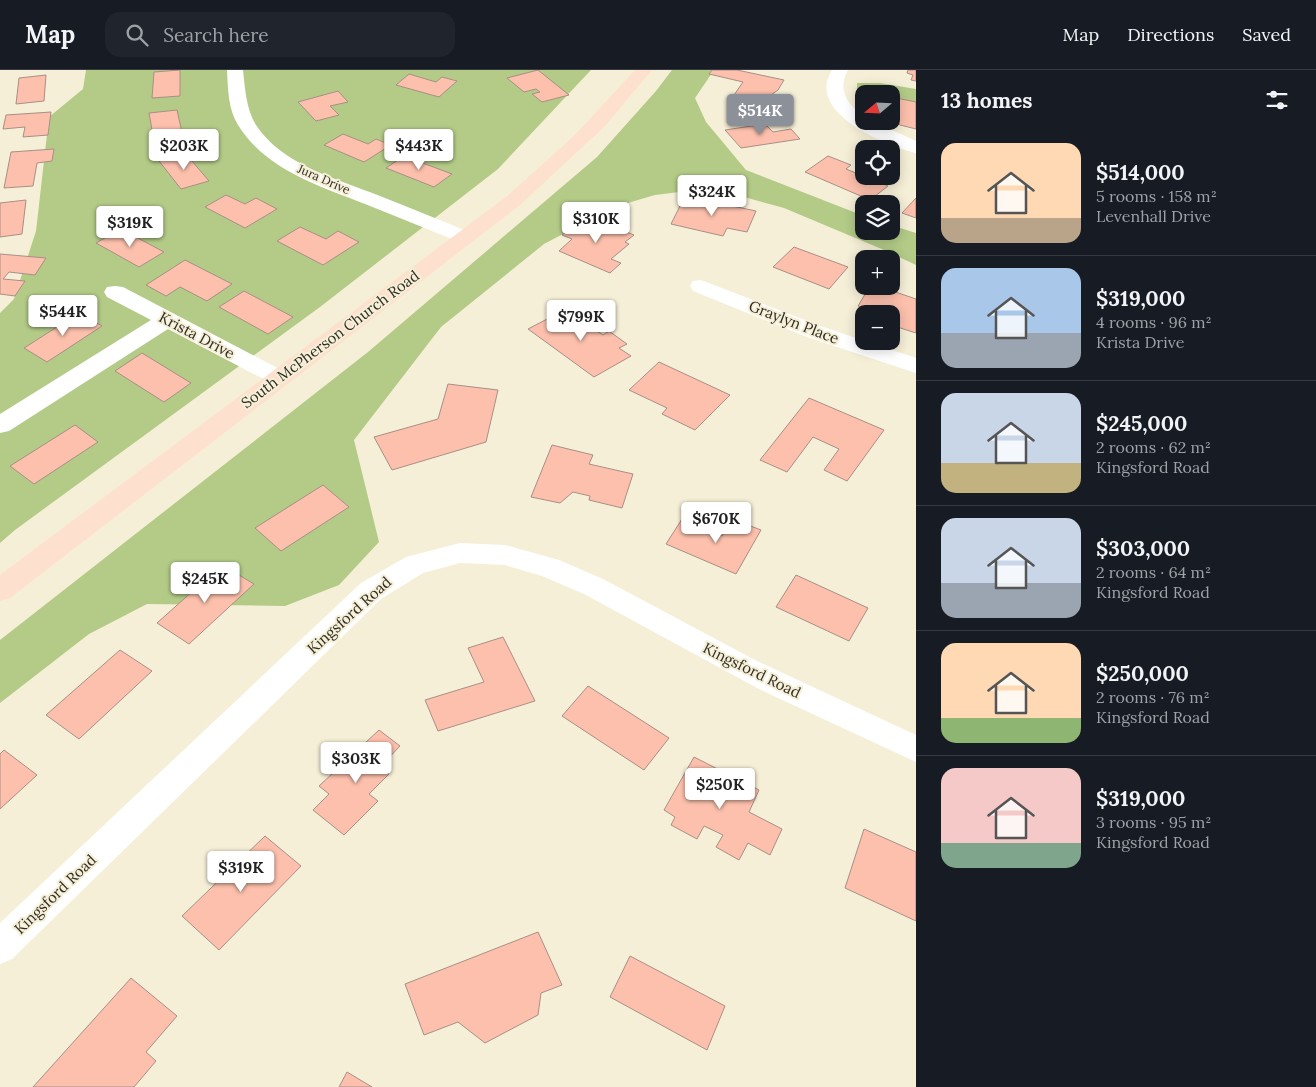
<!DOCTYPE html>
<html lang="en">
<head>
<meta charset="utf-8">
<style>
	body { margin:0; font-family:Lora,serif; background:#20242c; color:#f1f3f6; height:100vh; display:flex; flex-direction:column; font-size:19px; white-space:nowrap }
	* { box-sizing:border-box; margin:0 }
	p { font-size:16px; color:#9ea1a6 }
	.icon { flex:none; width:28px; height:28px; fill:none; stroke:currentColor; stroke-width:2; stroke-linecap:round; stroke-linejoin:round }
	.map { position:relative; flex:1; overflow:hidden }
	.side { display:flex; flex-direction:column; background:#171b24; width:400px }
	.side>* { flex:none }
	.needle { width:32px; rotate:251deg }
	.fabs { position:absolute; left:855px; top:15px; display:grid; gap:10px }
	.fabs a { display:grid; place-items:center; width:45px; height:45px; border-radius:10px; background:#171b24; box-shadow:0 2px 12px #0003; font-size:25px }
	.price { position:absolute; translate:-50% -42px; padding:0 11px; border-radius:5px; background:#fff; color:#222; font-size:16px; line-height:32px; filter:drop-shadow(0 1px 2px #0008) }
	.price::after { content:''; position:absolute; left:50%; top:30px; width:15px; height:11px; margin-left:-8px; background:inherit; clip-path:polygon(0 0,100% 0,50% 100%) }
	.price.on { background:#8c9099; color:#fff }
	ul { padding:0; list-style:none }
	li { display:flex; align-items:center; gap:15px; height:125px; padding:0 25px }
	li+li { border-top:1px solid #363941 }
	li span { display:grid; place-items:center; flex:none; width:140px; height:100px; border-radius:15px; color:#555 }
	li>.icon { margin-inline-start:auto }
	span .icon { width:60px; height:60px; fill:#fffc; stroke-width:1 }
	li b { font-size:21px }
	h2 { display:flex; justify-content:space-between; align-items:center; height:60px; padding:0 25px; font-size:21px }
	header { display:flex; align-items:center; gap:30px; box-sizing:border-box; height:70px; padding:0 25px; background:#171b24; border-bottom:1px solid #363941 }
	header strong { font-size:24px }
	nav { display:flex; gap:28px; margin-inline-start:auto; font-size:18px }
	.search { width:350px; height:45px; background:#20242c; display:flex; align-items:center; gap:12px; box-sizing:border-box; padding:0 18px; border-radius:15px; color:#9ea1a6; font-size:19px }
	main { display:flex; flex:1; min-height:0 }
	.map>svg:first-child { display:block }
	.green { fill:#b3cb87 }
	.building { fill:#fcc0ac; stroke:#a88f87 }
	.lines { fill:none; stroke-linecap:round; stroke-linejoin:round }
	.minor { fill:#fff; fill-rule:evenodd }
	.secondary { fill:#fde0cd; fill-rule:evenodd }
	.labels { text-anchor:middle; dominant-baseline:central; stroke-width:4; stroke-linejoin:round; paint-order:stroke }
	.far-street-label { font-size:12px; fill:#2f2c23; stroke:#f6efd7 }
	.street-label { font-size:15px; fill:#2f2c23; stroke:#f6efd7 }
</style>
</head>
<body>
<header>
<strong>Map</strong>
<div class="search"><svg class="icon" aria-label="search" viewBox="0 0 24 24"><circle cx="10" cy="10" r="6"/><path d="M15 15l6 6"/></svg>Search here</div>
<nav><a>Map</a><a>Directions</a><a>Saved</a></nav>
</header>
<main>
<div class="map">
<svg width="916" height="1017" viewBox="0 0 916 1017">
	<rect width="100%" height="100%" fill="#f6efd7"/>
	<g class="green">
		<path d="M86 0H591L498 99 320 237 15 460 0 473V243L14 229 36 161 49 47 83 19Z"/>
		<path d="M672 0H714L695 28 706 52 746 100 864 146V161H891V155L916 163V195L884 180 784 138 712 118 655 125 614 137 544 174 441 257 354 370 379 472 339 515 285 536 147 534 89 564 0 633V570L368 282 597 87 656 21Z"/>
		<path d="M857 13H880L916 19V46L891 38V24H864V28L857 24Z"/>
	</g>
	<g class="building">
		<path d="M180 0V26L152 28 154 2Z"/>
		<path d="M538 0 569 25 542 32 532 24 540 22 536 19 524 22 507 8Z"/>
		<path d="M712 0H737L784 10 778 20 758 34 732 28 743 12 709 4Z"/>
		<path d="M908 0H916V11L911 10 913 5 907 3Z"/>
		<path d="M409 4 436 12 442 7 457 11 439 27 396 15Z"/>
		<path d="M46 5 44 31 16 34 19 8Z"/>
		<path d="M338 21 348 32 330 36 339 45 316 51 298 32Z"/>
		<path d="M891 27 916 32V59L900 55 891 50Z"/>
		<path d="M177 40 183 67 154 71 149 43Z"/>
		<path d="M51 42 48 65 23 67 25 57 3 59 6 45Z"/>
		<path d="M765 54 773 62 791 59 800 69 741 78 725 60Z"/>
		<path d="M343 64 368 74 376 69 391 75 364 92 324 75Z"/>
		<path d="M54 79 52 91 37 93 33 116 4 118 11 82Z"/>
		<path d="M186 84 209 111 181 119 159 91Z"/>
		<path d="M404 86 452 104 434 117 386 98Z"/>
		<path d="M828 86 851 95 846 99 888 116 870 130 805 102Z"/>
		<path d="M226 125 245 134 256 128 277 139 245 158 205 137Z"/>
		<path d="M685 126 756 141 747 162 727 158 723 166 671 154Z"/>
		<path d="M916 128V148L902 143Z"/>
		<path d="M26 130 22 164 0 167V133Z"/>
		<path d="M598 150 634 165 625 172 629 174 611 189 621 193 610 203 559 181 572 169 562 165 578 153 588 157Z"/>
		<path d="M300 157 326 169 338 161 359 172 323 195 277 171Z"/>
		<path d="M121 159 164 182 139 197 96 173Z"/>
		<path d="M794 177 848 197 829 219 773 197Z"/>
		<path d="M0 184 46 188 35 205 9 202 3 209 25 211 15 226 0 224Z"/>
		<path d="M185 190 232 214 207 231 180 217 166 226 146 215Z"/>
		<path d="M870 216H878L916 229V263L891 255V244H876L877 242 858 236Z"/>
		<path d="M244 221 293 247 268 264 219 237Z"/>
		<path d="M572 236 586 246 580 249 603 265 609 261 627 274 619 278 631 286 594 307 528 259Z"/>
		<path d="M79 243 102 256 47 292 24 278Z"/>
		<path d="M142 283 191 313 164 332 115 301Z"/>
		<path d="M659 292 730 325 695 360 662 344 667 338 629 320Z"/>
		<path d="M448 314 498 320 486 372 392 400 374 367 438 349Z"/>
		<path d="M809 328 884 360 847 411 824 400 839 379 813 367 787 402 760 390Z"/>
		<path d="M75 355 98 372 34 414 10 396Z"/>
		<path d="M552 375 593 385 589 394 633 404 622 438 589 430 590 426 573 422 560 433 531 427Z"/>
		<path d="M323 415 349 437 281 481 255 458Z"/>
		<path d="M682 449 722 466 732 449 761 460 736 504 666 474Z"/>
		<path d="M222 495 254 514 189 574 157 553Z"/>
		<path d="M796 505 868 538 849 571 776 537Z"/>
		<path d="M503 567 535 631 438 661 425 630 484 612 468 578Z"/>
		<path d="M120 580 152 601 79 669 46 645Z"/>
		<path d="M588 616 669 668 644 700 562 646Z"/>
		<path d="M379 660 400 676 380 697 389 704 369 724 378 731 344 765 313 740 329 724 319 716Z"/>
		<path d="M4 680 37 705 0 739V684Z"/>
		<path d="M694 687 759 720 749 742 782 759 770 785 748 773 739 790 716 777 723 765 704 756 697 769 671 755 675 747 664 740Z"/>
		<path d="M864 759 916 782V851L845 818Z"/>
		<path d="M265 766 301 796 219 880 182 846Z"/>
		<path d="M538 862 562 915 541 923 538 945 485 973 458 952 424 965 405 914Z"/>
		<path d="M630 886 725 936 707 980 610 927Z"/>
		<path d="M131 908 177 946 146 982 156 991 134 1017H33Z"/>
		<path d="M347 1002 372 1017H339Z"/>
	</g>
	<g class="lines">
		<g class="minor">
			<path d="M227 0H243C245 18 246 39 256 55 282 95 337 109 380 126 410 138 441 150 471 163L474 167 471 171 464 173 457 171C426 159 396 146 365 134 319 116 266 100 238 55 228 39 228 19 227 0Z"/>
			<path d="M832 0H848C837 19 847 35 864 46V51H872L916 71V83C885 75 805 43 832 0Z"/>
			<path d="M701 210 823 257 916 288V303L807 267 693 221 690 216 693 211Z"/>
			<path d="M115 216 123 217 287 303 291 308 287 313 279 316 271 313 168 259 9 361 0 363V344L151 250 107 227 104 222 107 217Z"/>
			<path d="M460 473 505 475 559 490 603 509 755 590 916 665V692L759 619 584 524 542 506 505 495 460 493 423 503 381 529 12 889 0 894V853L361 513 406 487Z"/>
		</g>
		<path class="secondary" d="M635 0H652L605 56 520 135 10 528 0 531V505L506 127 575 65Z"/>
	</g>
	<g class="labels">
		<g class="far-street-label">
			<text transform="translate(324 109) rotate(24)">Jura Drive</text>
		</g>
		<g class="street-label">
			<text transform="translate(794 252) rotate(21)">Graylyn Place</text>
			<text transform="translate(197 265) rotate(28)">Krista Drive</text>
			<text transform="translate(330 269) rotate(-37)">South McPherson Church Road</text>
			<text transform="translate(349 545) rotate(-42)">Kingsford Road</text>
			<text transform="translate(752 600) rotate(26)">Kingsford Road</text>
			<text transform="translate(55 824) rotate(-44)">Kingsford Road</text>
		</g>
	</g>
</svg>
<div class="fabs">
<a><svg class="needle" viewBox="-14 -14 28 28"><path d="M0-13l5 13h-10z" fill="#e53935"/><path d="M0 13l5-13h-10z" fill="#9ea1a6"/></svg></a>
<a><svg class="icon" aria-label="locate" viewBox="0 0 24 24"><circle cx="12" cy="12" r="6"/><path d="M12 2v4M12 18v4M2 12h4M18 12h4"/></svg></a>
<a><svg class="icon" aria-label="layers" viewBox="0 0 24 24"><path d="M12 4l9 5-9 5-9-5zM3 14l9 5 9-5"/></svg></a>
<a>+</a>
<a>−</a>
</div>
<b class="price on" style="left:760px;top:66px">$514K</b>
<b class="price" style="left:184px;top:101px">$203K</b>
<b class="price" style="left:419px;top:101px">$443K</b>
<b class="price" style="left:712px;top:147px">$324K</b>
<b class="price" style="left:596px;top:174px">$310K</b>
<b class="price" style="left:130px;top:178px">$319K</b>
<b class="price" style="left:63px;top:267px">$544K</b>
<b class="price" style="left:581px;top:272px">$799K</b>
<b class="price" style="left:716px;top:474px">$670K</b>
<b class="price" style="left:205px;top:534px">$245K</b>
<b class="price" style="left:356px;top:714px">$303K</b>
<b class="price" style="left:720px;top:740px">$250K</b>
<b class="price" style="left:241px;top:823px">$319K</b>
</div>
<section class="side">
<h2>13 homes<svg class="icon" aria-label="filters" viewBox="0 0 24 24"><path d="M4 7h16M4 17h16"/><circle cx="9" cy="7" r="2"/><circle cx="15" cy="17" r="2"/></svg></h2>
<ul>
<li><span style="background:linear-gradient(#ffd9b3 75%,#b9a48a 0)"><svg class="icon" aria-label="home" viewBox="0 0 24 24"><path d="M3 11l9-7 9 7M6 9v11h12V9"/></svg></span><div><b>$514,000</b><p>5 rooms · 158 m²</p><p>Levenhall Drive</p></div></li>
<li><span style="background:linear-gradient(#a9c7e8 65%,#9aa5b1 0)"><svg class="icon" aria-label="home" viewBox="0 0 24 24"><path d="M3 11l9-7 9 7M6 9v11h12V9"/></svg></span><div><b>$319,000</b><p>4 rooms · 96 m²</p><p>Krista Drive</p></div></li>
<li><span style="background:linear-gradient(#c9d6e8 70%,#c2b280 0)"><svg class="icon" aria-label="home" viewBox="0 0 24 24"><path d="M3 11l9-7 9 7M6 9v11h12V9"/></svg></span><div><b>$245,000</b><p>2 rooms · 62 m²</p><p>Kingsford Road</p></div></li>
<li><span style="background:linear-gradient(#c9d6e8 65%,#9aa5b1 0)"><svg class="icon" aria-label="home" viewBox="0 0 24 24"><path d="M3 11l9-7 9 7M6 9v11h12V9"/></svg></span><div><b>$303,000</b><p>2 rooms · 64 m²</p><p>Kingsford Road</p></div></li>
<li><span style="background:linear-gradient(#ffd9b3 75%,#8fb573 0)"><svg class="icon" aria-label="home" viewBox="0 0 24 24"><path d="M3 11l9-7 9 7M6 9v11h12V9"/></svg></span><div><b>$250,000</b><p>2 rooms · 76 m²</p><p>Kingsford Road</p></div></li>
<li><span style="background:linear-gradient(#f6c9c9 75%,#7fa58c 0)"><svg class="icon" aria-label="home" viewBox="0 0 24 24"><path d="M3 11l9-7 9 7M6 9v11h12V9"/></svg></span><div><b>$319,000</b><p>3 rooms · 95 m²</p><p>Kingsford Road</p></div></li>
</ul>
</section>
</main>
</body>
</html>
